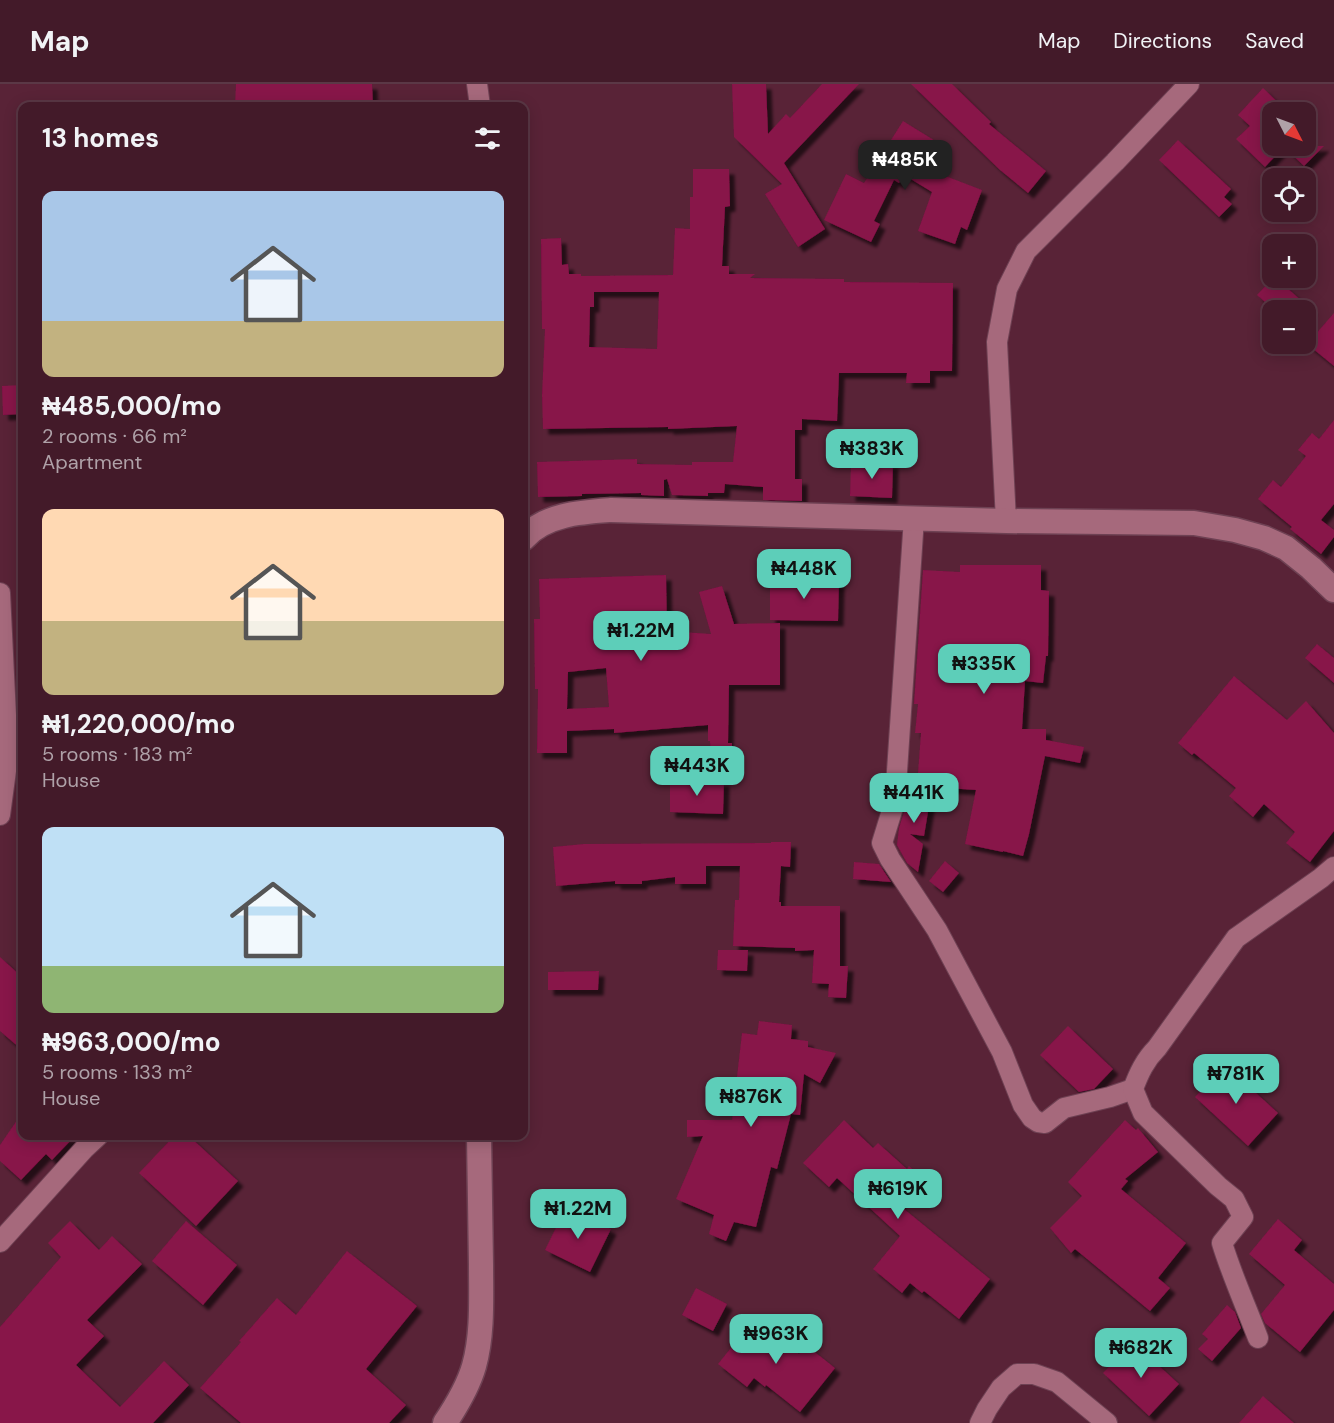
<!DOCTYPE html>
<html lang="en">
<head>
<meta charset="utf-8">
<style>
	body { margin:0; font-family:"DM Sans",sans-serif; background:#4d2735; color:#f1f3f6; height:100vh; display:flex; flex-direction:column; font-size:22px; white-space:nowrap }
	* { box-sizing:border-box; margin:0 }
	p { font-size:20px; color:#afa1a8 }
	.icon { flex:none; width:33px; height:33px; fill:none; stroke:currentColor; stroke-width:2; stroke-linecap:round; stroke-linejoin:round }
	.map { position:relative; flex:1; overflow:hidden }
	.side { position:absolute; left:18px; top:18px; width:510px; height:1038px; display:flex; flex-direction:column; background:#431a29; border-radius:12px; box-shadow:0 3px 15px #0003,0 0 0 2px #5b3846 }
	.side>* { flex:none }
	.needle { width:39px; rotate:132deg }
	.tools { position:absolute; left:1262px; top:18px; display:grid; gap:12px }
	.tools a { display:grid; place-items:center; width:54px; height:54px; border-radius:12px; background:#431a29; box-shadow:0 3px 15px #0003,0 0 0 2px #5b3846; font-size:30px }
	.price { position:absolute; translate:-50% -51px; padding:0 14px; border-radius:12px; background:#5dceb9; color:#111; font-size:20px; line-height:39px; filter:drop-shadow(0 2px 3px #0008) }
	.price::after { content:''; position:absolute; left:50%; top:36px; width:18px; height:14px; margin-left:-9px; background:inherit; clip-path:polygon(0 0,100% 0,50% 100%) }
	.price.active { background:#222; color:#fff }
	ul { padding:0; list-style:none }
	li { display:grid; align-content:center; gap:12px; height:318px; padding:0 24px }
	li span { display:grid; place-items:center; height:186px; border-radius:12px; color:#555 }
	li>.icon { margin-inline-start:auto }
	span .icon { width:108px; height:108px; fill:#fffc; stroke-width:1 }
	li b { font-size:26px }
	h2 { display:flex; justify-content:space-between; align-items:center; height:72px; padding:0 24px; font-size:26px }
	header { display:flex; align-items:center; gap:36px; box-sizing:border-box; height:84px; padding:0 30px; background:#431a29; border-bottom:2px solid #5b3846 }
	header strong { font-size:28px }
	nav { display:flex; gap:33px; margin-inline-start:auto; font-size:21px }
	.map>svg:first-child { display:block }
	.building { fill:#881349; fill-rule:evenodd; filter:url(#shadow) }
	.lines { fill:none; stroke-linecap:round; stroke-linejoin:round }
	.minor-casing { stroke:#6e4153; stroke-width:22 }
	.tertiary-casing { stroke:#6e4153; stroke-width:27 }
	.minor { stroke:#a6697c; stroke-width:20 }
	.tertiary { stroke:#a6697c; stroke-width:24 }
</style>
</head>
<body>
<header>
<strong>Map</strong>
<nav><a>Map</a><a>Directions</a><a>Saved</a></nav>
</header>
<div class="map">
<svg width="1334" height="1339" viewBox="0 0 1334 1339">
	<defs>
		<filter id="shadow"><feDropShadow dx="5.5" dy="5.5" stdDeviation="1.5" flood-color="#0009"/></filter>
	</defs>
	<rect width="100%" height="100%" fill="#592337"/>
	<g class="building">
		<path d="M236 0H372L373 22H235Z"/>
		<path d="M732 0H766L768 50 786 30 790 34 822 0H859L784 79 825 145 798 163 765 110 782 100 734 53Z"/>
		<path d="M911 0H952L991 38 989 40 1046 87 1028 109 1000 86Z"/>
		<path d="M1263 4 1288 28H1272V62H1324L1304 82 1284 63 1265 83 1236 55 1250 42 1238 31Z"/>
		<path d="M903 37 937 58 922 83 982 106 967 146 961 143 955 160 918 147 932 108 904 91 899 99 894 96 874 137 880 140 871 158 824 136 846 90 864 99Z"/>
		<path d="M1178 56 1231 105 1224 113 1232 120 1219 133 1159 76Z"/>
		<path d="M693 85H729L730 122 725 123 722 182H729V190H755L750 194 844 195V198L953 199 952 287H930V299H906L907 289H839L837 337 802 335V346H795V395H802V417L763 416V403L725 400 724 409H708V412L672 411 667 395 664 396V412L641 411V409L582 410V412L538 413 537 378 637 375V380L692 381V378H733L737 342 668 345V343L543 345 542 311 545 245H542L541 155 561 154 562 181 568 180 569 190H581V192L673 191 675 144 690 145V113H693ZM594 208H659L657 265 589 263 590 223H594Z"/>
		<path d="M1273 194H1276L1312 226H1274L1257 211Z"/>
		<path d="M1334 229V282L1307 260Z"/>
		<path d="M22 301V330L3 331 2 302Z"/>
		<path d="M1334 336V420L1321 436 1334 446V453L1321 470 1290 445 1292 443 1258 415 1273 396 1281 403 1306 372 1298 366 1312 349 1319 355Z"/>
		<path d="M851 378 893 379 892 414 850 412Z"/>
		<path d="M960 481H1041V506L1049 507 1048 572H1046L1043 599 1025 597 1022 645H1046V656L1084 663 1080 679 1045 672 1029 750 1023 772 1003 767V768L965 760 976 706 917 702 921 649H915L918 620H914L923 486 960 488Z"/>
		<path d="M666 491 667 547 711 550 699 508 722 502 734 540 780 539V601H729L728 659H732V687L711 688 710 657H708V641L614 649V645L567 647V669H537L538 605H535L534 535H540L539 495ZM606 584 609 623 567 625 568 588Z"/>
		<path d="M770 496 839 497 838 537 770 536Z"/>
		<path d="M1317 560 1334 574V599L1305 574Z"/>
		<path d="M1234 592 1287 636 1306 617 1334 649V747L1310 778 1286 759 1295 748 1264 720 1253 733 1229 712 1236 704 1194 669 1192 671 1178 659Z"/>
		<path d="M670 696 724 697 723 730 670 728Z"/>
		<path d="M908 700 932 704 924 752 910 750 923 760 918 788 907 779 897 761 899 744 907 718Z"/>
		<path d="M771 758H791L790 783 781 782 779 818H781V822H840V882H848L846 914 828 913 829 900 812 899 814 866 795 867V864L733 862 735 816H739L740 782H706V800H675V793L642 797V800H615V797L556 802 553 763 584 760 771 759Z"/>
		<path d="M945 777 959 789 943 808 929 797Z"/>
		<path d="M854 778 879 780 891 798 853 795Z"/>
		<path d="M718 866H748L747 887 717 886Z"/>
		<path d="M0 873 22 893V966L0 947Z"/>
		<path d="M599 887 598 906H548V888Z"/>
		<path d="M759 937 792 941 791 955 808 957V963L836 969 820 999 804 990 800 1031 791 1030 777 1085 771 1083 756 1143 734 1138 726 1157 709 1150 714 1131 676 1115 703 1052 687 1053V1036H732L742 949 757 951Z"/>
		<path d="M1068 942 1113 985 1094 1005 1079 1008 1040 971Z"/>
		<path d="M1225 980 1278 1029 1248 1062 1195 1013Z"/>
		<path d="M22 1029V1052H75L52 1076 46 1070 21 1096 0 1077V1061Z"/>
		<path d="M844 1036 873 1064 878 1059 907 1085 909 1082 922 1094 898 1120 990 1195 959 1235 924 1207 922 1209 910 1199 902 1209 873 1185 900 1152 837 1094 829 1103 803 1079Z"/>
		<path d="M1125 1036 1136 1046 1138 1044 1158 1068 1125 1095 1128 1097 1121 1105 1186 1159 1158 1194 1170 1204 1150 1227 1075 1165 1071 1169 1050 1144 1082 1112 1068 1098Z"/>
		<path d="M174 1052H189L238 1097 196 1142 139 1089Z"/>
		<path d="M566 1123 611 1145 590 1188 545 1166Z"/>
		<path d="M1278 1135 1302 1156 1294 1166 1334 1200V1226L1300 1268 1265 1239 1261 1230 1285 1201 1249 1170Z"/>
		<path d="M70 1137 99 1166 112 1152 142 1180 87 1236 104 1252 76 1281 120 1323 164 1277 189 1301 153 1339H0V1243L61 1173 48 1159Z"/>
		<path d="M186 1137 237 1181 203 1221 152 1177Z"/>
		<path d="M347 1167 417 1222 366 1285 406 1321 389 1339H241L200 1304 241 1258 239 1257 277 1214 296 1231Z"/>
		<path d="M696 1204 727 1220 713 1247 682 1231Z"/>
		<path d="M1227 1221 1235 1228 1241 1244 1212 1277 1198 1265 1208 1255 1202 1250Z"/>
		<path d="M755 1234 799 1270 806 1261 835 1284 800 1328 766 1301 765 1303 754 1294 747 1303 718 1280Z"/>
		<path d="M1133 1258 1179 1300 1149 1332 1103 1289Z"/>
		<path d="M1263 1312 1294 1339H1239Z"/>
	</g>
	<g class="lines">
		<g class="minor-casing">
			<g id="minor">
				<path d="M477 0 480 22"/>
				<path d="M914 434 895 717 882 759 890 775 937 846 1002 968 1023 1021 1032 1034 1038 1038 1045 1039 1064 1024 1110 1013 1133 1005"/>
				<path d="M1006 437 997 258 1007 205 1026 167 1115 78 1189 0"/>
				<path d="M0 509 8 672 0 731"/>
				<path d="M0 1158 84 1065 98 1052"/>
				<path d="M1258 1254C1246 1222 1232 1192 1222 1159L1243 1133 1234 1115 1218 1102 1143 1029 1133 1005C1139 989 1145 976 1157 964L1236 854 1321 794 1334 783"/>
				<path d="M980 1339 987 1325 1001 1304 1017 1290H1034L1057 1298 1107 1339"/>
			</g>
		</g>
		<g class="tertiary-casing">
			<g id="tertiary">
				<path d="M524 454C545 430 582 428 611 426L1006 437 1194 439 1235 446 1264 454 1286 464 1311 484 1334 506"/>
				<path d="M445 1339C457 1321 468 1303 474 1282 483 1250 481 1213 481 1181 480 1138 480 1095 479 1052"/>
			</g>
		</g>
		<use href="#minor" class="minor"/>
		<use href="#tertiary" class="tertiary"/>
	</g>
</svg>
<div class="tools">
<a><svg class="needle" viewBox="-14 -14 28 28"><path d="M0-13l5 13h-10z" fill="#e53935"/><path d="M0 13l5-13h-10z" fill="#afa1a8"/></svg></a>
<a><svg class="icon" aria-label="locate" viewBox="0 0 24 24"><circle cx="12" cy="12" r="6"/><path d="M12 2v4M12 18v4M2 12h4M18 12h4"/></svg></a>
<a>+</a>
<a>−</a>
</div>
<b class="price active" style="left:905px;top:107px">₦485K</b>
<b class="price" style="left:872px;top:396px">₦383K</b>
<b class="price" style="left:804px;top:516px">₦448K</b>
<b class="price" style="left:641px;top:578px">₦1.22M</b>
<b class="price" style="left:984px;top:611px">₦335K</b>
<b class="price" style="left:697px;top:713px">₦443K</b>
<b class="price" style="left:914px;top:740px">₦441K</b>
<b class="price" style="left:1236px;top:1021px">₦781K</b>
<b class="price" style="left:751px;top:1044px">₦876K</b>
<b class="price" style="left:898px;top:1136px">₦619K</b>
<b class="price" style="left:578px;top:1156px">₦1.22M</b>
<b class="price" style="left:776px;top:1281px">₦963K</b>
<b class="price" style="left:1141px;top:1295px">₦682K</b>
<section class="side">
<h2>13 homes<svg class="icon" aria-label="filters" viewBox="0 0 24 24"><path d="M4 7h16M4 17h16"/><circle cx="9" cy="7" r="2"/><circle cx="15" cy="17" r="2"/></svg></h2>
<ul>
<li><span style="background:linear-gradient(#a9c7e8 70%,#c2b280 0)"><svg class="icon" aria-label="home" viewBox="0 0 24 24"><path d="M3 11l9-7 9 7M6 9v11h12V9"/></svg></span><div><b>₦485,000/mo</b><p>2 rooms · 66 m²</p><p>Apartment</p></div></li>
<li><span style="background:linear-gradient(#ffd9b3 60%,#c2b280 0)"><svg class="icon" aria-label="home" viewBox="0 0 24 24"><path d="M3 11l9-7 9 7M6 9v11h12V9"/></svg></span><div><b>₦1,220,000/mo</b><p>5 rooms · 183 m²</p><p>House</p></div></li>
<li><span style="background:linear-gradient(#bfe0f5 75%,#8fb573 0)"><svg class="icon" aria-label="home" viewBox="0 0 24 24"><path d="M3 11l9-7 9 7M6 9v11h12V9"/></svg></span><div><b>₦963,000/mo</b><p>5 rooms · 133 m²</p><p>House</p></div></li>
</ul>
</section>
</div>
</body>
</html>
